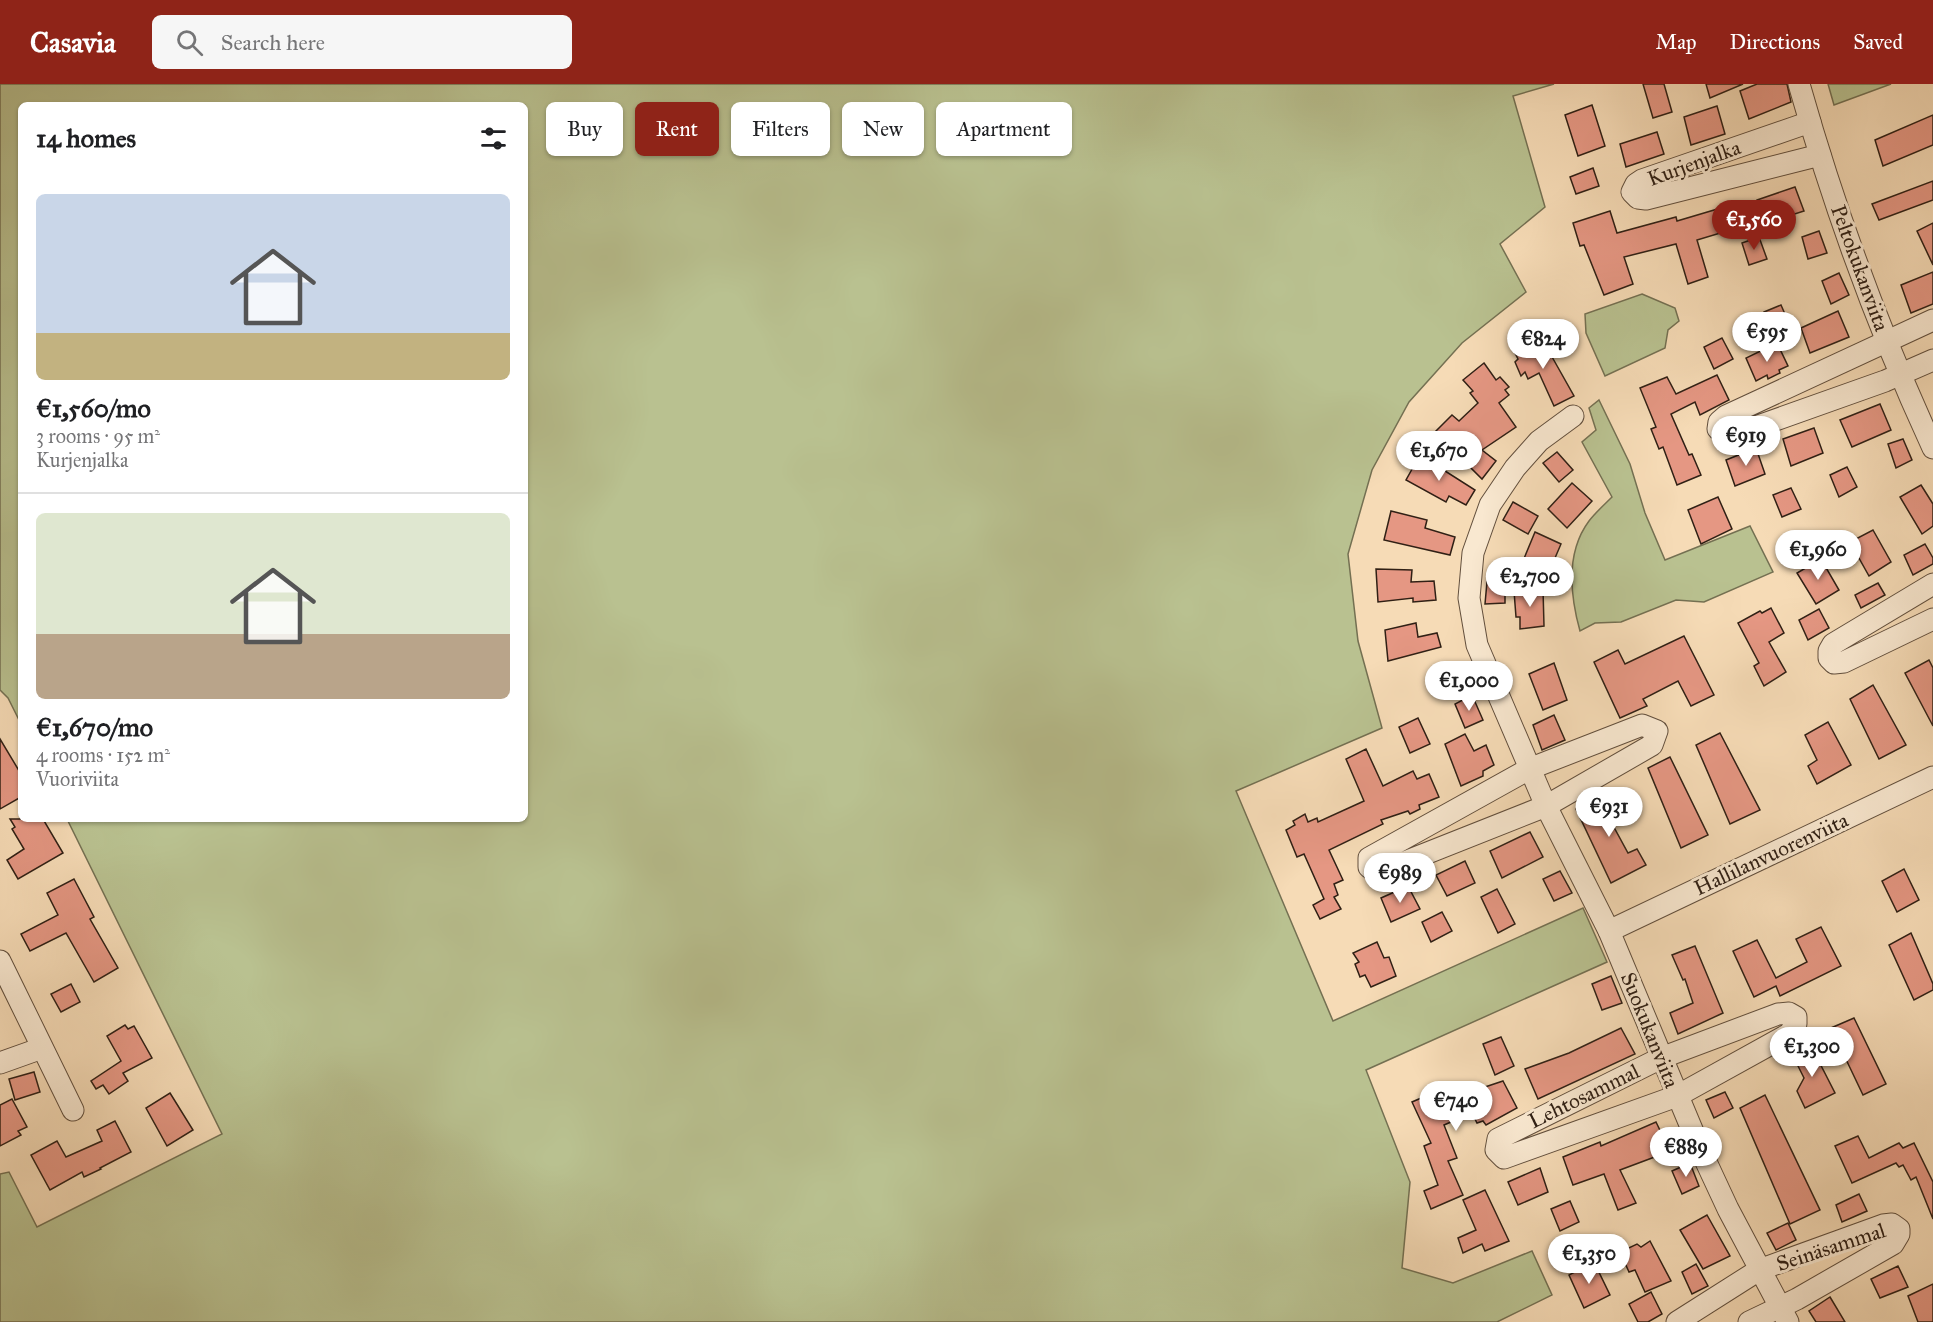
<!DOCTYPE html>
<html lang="en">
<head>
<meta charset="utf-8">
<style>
	body { margin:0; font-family:"IM FELL Great Primer",serif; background:#f6f6f6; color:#202124; height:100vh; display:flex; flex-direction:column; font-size:22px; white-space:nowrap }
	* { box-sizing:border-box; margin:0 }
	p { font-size:20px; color:#757577 }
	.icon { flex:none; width:33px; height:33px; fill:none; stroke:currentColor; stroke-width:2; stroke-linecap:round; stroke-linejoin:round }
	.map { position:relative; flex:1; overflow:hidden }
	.details { position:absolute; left:18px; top:18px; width:510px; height:720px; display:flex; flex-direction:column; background:#fff; border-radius:9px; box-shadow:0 2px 4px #0004 }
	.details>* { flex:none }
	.banner { position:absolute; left:546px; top:18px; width:570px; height:54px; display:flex; gap:12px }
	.price { position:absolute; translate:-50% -51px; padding:0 14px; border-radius:21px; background:#fff; color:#222; font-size:20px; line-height:39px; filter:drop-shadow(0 2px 3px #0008) }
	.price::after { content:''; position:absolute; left:50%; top:36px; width:18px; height:14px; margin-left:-9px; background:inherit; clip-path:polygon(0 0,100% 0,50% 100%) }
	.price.on { background:#8f2418; color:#fff }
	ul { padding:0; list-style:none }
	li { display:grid; align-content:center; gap:12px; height:318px; padding:0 18px }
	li+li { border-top:2px solid #e0e0e0 }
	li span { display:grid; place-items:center; height:186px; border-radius:9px; color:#555 }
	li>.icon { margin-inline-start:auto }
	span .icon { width:108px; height:108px; fill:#fffc; stroke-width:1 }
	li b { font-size:26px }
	h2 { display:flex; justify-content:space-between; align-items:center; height:72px; padding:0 18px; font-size:26px }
	.tag { padding:0 21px; border-radius:9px; background:#fff; box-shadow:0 2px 4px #0004; font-size:21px; line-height:54px }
	.tag.on { background:#8f2418; color:#fff }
	header { display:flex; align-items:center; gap:36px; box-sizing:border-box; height:84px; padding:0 30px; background:#8f2418; color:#fff }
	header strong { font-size:28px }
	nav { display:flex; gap:33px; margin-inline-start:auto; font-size:21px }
	.search { width:420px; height:54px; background:#f6f6f6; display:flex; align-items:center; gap:15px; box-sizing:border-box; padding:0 21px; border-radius:9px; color:#757577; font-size:22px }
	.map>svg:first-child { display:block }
	.green { fill:#b9c190; stroke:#747052; stroke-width:1.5 }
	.building { fill:#e59783; stroke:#302015; stroke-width:1.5 }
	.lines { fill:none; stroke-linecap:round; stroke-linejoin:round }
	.minor-casing { stroke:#624f3d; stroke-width:23 }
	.minor { stroke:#f9e8d0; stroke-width:21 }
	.labels { text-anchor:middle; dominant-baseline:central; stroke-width:6; stroke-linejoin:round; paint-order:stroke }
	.street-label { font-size:21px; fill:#302015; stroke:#f9e8d0 }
</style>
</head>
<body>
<header>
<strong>Casavia</strong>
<div class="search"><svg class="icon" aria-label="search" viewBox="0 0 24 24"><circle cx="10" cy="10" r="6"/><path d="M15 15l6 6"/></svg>Search here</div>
<nav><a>Map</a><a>Directions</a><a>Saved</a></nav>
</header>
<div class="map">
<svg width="1933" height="1238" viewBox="0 0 1933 1238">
	<rect width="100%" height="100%" fill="#f6dbb6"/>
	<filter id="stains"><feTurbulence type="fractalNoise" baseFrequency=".00333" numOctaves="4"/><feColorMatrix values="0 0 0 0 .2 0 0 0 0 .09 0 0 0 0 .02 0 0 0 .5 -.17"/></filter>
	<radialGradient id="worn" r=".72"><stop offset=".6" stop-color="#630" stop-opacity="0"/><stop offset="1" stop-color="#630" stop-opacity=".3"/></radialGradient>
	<g class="green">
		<path d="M0 0H1554L1513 12 1545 123 1500 160 1526 208 1462 259 1409 318 1372 386 1348 470 1358 557 1382 644 1236 707 1333 937 1583 824 1607 878 1366 986 1410 1098 1402 1184 1453 1199 1532 1167 1552 1211 1497 1238H0V1090L9 1088 37 1143 222 1050 67 735H525V21H21V640L8 614 0 606Z"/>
		<path d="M1828 0H1891L1834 21Z"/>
		<path d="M1642 210 1675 224 1679 237 1668 246 1665 264 1605 292 1586 249 1585 230Z"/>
		<path d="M1599 316 1630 380 1645 429 1665 476 1750 442 1773 488 1704 518 1676 516 1621 538 1595 539 1580 547C1570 511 1565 469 1589 437 1595 429 1604 421 1612 413L1582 358 1596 346 1589 324Z"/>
	</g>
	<g class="building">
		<path d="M1643 0H1664L1672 28 1653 34Z"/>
		<path d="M1706 0H1743L1710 14Z"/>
		<path d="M1757 0H1787L1791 18 1749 35 1740 7Z"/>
		<path d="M1592 21 1605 62 1578 72 1565 31Z"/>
		<path d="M1717 22 1725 50 1691 61 1684 33Z"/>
		<path d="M1933 31V61L1883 82 1875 56Z"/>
		<path d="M1657 48 1664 70 1626 83 1620 60Z"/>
		<path d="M1593 84 1599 102 1576 110 1570 93Z"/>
		<path d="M1933 97V116L1879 136 1872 120Z"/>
		<path d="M1795 103 1804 127 1763 140 1757 116Z"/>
		<path d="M1731 121 1737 144 1697 156 1708 193 1688 200 1676 160 1624 173 1633 200 1604 211 1584 161 1580 162 1573 139 1610 127 1617 149 1676 133 1677 137Z"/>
		<path d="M1933 139V181L1917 147Z"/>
		<path d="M1819 147 1827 169 1808 175 1802 153Z"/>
		<path d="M1759 153 1767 175 1749 181 1742 159Z"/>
		<path d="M1933 188V220L1911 229 1901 201Z"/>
		<path d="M1839 189 1849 211 1831 220 1822 197Z"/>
		<path d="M1781 221 1792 246 1774 254 1764 228Z"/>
		<path d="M1838 227 1849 253 1810 269 1801 244Z"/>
		<path d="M1537 253 1543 265 1547 264 1574 312 1554 322 1539 289 1528 295 1525 288 1521 292 1515 278 1518 275 1513 265Z"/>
		<path d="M1722 254 1733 275 1714 285 1704 263Z"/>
		<path d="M1777 259 1788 282 1779 286 1780 289 1768 295 1767 291 1756 297 1746 274Z"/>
		<path d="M1484 279 1496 296 1500 293 1509 303 1505 306 1509 311 1499 319 1516 343 1482 366 1496 377 1482 395 1435 348 1452 331 1459 337 1478 319 1470 309 1473 307 1463 296Z"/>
		<path d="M1717 291 1729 316 1700 331 1695 318 1671 330 1689 371 1692 370 1701 391 1677 401 1663 363 1659 365 1651 345 1656 343 1640 304 1667 293 1676 310Z"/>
		<path d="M1880 320 1891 346 1852 363 1840 336Z"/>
		<path d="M1814 344 1823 369 1791 382 1783 355Z"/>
		<path d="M1903 355 1912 376 1896 384 1888 360Z"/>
		<path d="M1756 364 1765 390 1735 402 1726 376Z"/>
		<path d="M1557 368 1573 386 1559 398 1543 379Z"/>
		<path d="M1420 371 1475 406 1466 421 1449 412 1446 418 1406 396Z"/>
		<path d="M1847 383 1857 403 1839 413 1830 391Z"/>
		<path d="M1572 399 1592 417 1567 444 1548 425Z"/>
		<path d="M1921 401 1933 420V442L1922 450 1900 413Z"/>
		<path d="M1791 404 1801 425 1782 433 1773 411Z"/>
		<path d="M1718 413 1732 445 1701 460 1688 426Z"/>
		<path d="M1513 418 1538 432 1528 450 1503 436Z"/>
		<path d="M1391 427 1427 436 1425 444 1455 453 1450 471 1384 456Z"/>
		<path d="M1873 446 1891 478 1869 492 1850 458Z"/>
		<path d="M1535 448 1561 460 1549 488 1523 477Z"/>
		<path d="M1925 460 1933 474V480L1913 491 1904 471Z"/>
		<path d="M1821 475 1839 506 1816 520 1797 489Z"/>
		<path d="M1376 485 1412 486 1411 498 1434 497 1436 516 1413 518V514L1378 518Z"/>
		<path d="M1487 498H1505V519L1485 520Z"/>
		<path d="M1878 499 1885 511 1861 524 1855 511Z"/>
		<path d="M1543 505 1544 542 1520 545V533H1516L1514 507Z"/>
		<path d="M1771 524 1784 549 1769 558 1786 588 1764 602 1754 582 1759 579 1738 539 1760 527 1762 529Z"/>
		<path d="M1819 525 1829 544 1808 556 1799 536Z"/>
		<path d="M1416 539 1418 553 1437 549 1441 563 1388 577 1385 546Z"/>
		<path d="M1684 552 1714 611 1691 622 1678 597 1643 615 1647 622 1620 634 1594 578 1618 566 1625 580Z"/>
		<path d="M1929 576 1933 584V642L1905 589Z"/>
		<path d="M1554 579 1567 616 1543 626 1529 590Z"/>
		<path d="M1873 601 1906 661 1879 675 1850 615Z"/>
		<path d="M1472 611 1483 636 1465 644 1455 620Z"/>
		<path d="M1554 631 1565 656 1542 666 1533 641Z"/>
		<path d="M1418 634 1430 660 1410 669 1399 643Z"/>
		<path d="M1828 638 1851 681 1817 700 1808 682 1817 676 1805 651Z"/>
		<path d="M1720 649 1760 726 1730 740 1696 661Z"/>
		<path d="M1465 650 1474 667 1486 661 1494 681 1483 687V692L1461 702 1445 660Z"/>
		<path d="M0 655 21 690V713L0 725Z"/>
		<path d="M1366 665 1383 702 1413 687 1417 695 1429 690 1439 713 1419 721 1420 725 1410 730 1408 727 1381 736 1383 740 1329 766 1343 796 1334 800 1338 811 1334 813 1341 825 1320 835 1313 821 1324 815 1304 770 1297 773 1286 746 1295 741 1293 737 1305 730 1308 738 1317 734 1318 738 1364 717 1346 675Z"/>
		<path d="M1670 673 1708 751 1681 764 1648 684Z"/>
		<path d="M1610 707 1621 729 1609 734 1628 769 1637 765 1646 781 1611 799 1576 725Z"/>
		<path d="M10 735H43L63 769 18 795 7 776 24 765 12 745 15 743Z"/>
		<path d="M1530 748 1543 773 1502 794 1490 767Z"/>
		<path d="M1465 777 1475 799 1447 812 1436 791Z"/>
		<path d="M1904 785 1919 816 1897 828 1882 797Z"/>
		<path d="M1560 787 1572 809 1554 817 1543 795Z"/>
		<path d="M74 795 94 833 90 835 118 884 94 898 66 849 30 867 21 850 58 831 47 809Z"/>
		<path d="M1408 802 1420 825 1391 838 1381 814Z"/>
		<path d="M1497 805 1515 840 1498 849 1481 813Z"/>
		<path d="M1442 828 1452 847 1431 858 1422 838Z"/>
		<path d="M1821 843 1841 882 1780 912 1776 902 1754 913 1733 867 1757 856 1776 894 1807 878 1796 855Z"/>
		<path d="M1911 849 1933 900V906L1914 916 1889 861Z"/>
		<path d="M1377 858 1384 874 1389 873 1396 892 1371 903 1365 891 1360 893 1355 880 1359 878 1353 869Z"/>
		<path d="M1695 862 1723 929 1678 950 1670 929 1693 919 1685 895 1683 896 1672 871Z"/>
		<path d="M1611 892 1622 919 1602 926 1592 900Z"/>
		<path d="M71 900 80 918 61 928 51 910Z"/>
		<path d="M1854 934 1886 1000 1863 1011 1831 944Z"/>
		<path d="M125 941 128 945 134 942 152 974 123 989 128 997 109 1010 103 1001 96 1005 91 997 121 977 107 952Z"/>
		<path d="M1621 944 1635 970 1538 1015 1525 985 1569 969Z"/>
		<path d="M1501 953 1514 982 1495 991 1483 960Z"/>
		<path d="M1811 962 1835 1009 1805 1024 1797 1007 1804 994 1792 970Z"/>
		<path d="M34 988 40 1008 15 1016 9 995Z"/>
		<path d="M1503 997 1517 1024 1486 1041 1483 1037 1477 1039 1472 1029 1444 1041 1457 1074 1448 1077 1463 1111 1431 1125 1424 1107 1438 1101 1424 1062 1431 1059 1412 1018 1440 1006 1452 1027 1475 1013 1473 1007Z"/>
		<path d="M1725 1008 1733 1024 1714 1034 1706 1016Z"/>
		<path d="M170 1009 193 1046 167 1062 146 1024Z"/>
		<path d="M1765 1011 1820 1126 1790 1140 1740 1024Z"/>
		<path d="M12 1015 27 1043 18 1047 21 1051 0 1062V1021Z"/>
		<path d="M115 1037 131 1068 100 1084 101 1085 84 1093 82 1088 50 1106 31 1071 57 1057 66 1073 102 1057 97 1046Z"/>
		<path d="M1656 1038 1667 1061 1658 1065 1660 1071 1620 1086 1636 1119 1618 1126 1604 1090 1573 1101 1563 1073 1600 1058 1601 1062Z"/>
		<path d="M1858 1052 1869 1074 1899 1059 1903 1064 1914 1059 1933 1098V1135L1916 1093 1911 1096 1903 1081 1899 1083 1896 1079 1852 1099 1835 1062Z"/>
		<path d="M1690 1079 1699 1102 1682 1110 1672 1087Z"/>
		<path d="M1540 1084 1548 1108 1518 1121 1508 1098Z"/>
		<path d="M1485 1106 1509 1157 1485 1167 1482 1160 1463 1169 1458 1154 1476 1146 1463 1116Z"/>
		<path d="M1859 1110 1867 1127 1842 1138 1836 1121Z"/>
		<path d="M1570 1117 1579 1138 1560 1147 1551 1125Z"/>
		<path d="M1707 1131 1730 1172 1703 1185 1680 1146Z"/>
		<path d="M1788 1139 1796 1156 1776 1166 1767 1149Z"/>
		<path d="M1650 1157 1671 1197 1645 1208 1635 1186 1629 1188 1620 1168 1637 1160 1641 1163Z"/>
		<path d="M1594 1178 1610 1211 1584 1224 1569 1191Z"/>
		<path d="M1696 1180 1708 1202 1692 1210 1682 1188Z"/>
		<path d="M1898 1182 1908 1203 1880 1214 1871 1195Z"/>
		<path d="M1933 1200V1238H1918L1908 1212Z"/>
		<path d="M1651 1208 1662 1230 1648 1238H1638L1629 1220Z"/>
		<path d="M1830 1213 1845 1238H1816L1809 1227Z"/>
	</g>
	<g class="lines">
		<g class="minor-casing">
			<g id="minor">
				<path d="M1799 0C1834 124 1879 247 1933 364"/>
				<path d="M1810 38 1642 96 1636 100 1632 108 1638 114 1646 115 1820 71"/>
				<path d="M1933 236 1726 332 1719 338 1718 345 1733 351 1885 297 1933 276"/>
				<path d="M1573 332 1539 357 1515 384 1490 421 1473 469 1469 514 1477 561 1546 722 1609 847 1701 1067 1728 1125 1788 1238"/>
				<path d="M1933 500 1833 560 1829 567V574L1834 579 1844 578 1933 535"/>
				<path d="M1642 641 1657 647 1652 661 1546 722 1377 789 1369 783V774L1529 685Z"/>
				<path d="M1609 847 1933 693"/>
				<path d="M0 877 73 1026"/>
				<path d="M1789 929 1796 933V940L1789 950 1677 1012 1504 1074 1496 1066 1498 1055 1661 974 1778 930Z"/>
				<path d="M0 979 42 964"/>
				<path d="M1677 1238 1759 1186 1883 1141 1892 1140 1899 1145V1150L1893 1160 1797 1215 1749 1238"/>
			</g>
		</g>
		<use href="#minor" class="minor"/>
	</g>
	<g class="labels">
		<g class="street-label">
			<text transform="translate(1694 79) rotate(-20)">Kurjenjalka</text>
			<text transform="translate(1860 184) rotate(70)">Peltokukanviita</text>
			<text transform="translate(1771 770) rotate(-25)">Hallilanvuorenviita</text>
			<text transform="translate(1650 946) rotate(68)">Suokukanviita</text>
			<text transform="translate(1584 1012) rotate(-26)">Lehtosammal</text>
			<text transform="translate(1831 1163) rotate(-18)">Seinäsammal</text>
		</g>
	</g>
	<rect width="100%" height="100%" filter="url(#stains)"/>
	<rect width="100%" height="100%" fill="url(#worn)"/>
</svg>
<b class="price on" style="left:1754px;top:167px">€1,560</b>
<b class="price" style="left:1767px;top:279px">€595</b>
<b class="price" style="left:1543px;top:286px">€824</b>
<b class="price" style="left:1746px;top:383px">€919</b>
<b class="price" style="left:1439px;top:398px">€1,670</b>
<b class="price" style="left:1818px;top:497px">€1,960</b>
<b class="price" style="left:1530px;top:524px">€2,700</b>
<b class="price" style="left:1469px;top:628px">€1,000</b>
<b class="price" style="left:1609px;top:754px">€931</b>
<b class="price" style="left:1400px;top:820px">€989</b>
<b class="price" style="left:1812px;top:994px">€1,300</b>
<b class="price" style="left:1456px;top:1048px">€740</b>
<b class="price" style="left:1686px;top:1094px">€889</b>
<b class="price" style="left:1589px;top:1201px">€1,350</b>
<div class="banner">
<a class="tag">Buy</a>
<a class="tag on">Rent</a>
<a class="tag">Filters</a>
<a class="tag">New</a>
<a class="tag">Apartment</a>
</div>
<section class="details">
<h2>14 homes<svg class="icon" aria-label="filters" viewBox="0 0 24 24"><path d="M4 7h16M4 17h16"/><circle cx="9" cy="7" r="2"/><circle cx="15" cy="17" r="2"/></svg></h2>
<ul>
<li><span style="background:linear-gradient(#c9d6e8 75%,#c2b280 0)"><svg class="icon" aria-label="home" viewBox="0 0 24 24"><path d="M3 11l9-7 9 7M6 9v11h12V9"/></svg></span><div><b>€1,560/mo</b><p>3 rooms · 95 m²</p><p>Kurjenjalka</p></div></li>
<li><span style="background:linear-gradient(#dfe7d0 65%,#b9a48a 0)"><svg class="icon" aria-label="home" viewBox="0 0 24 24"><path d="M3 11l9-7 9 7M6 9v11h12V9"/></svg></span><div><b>€1,670/mo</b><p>4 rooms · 152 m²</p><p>Vuoriviita</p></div></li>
</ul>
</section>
</div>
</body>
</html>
